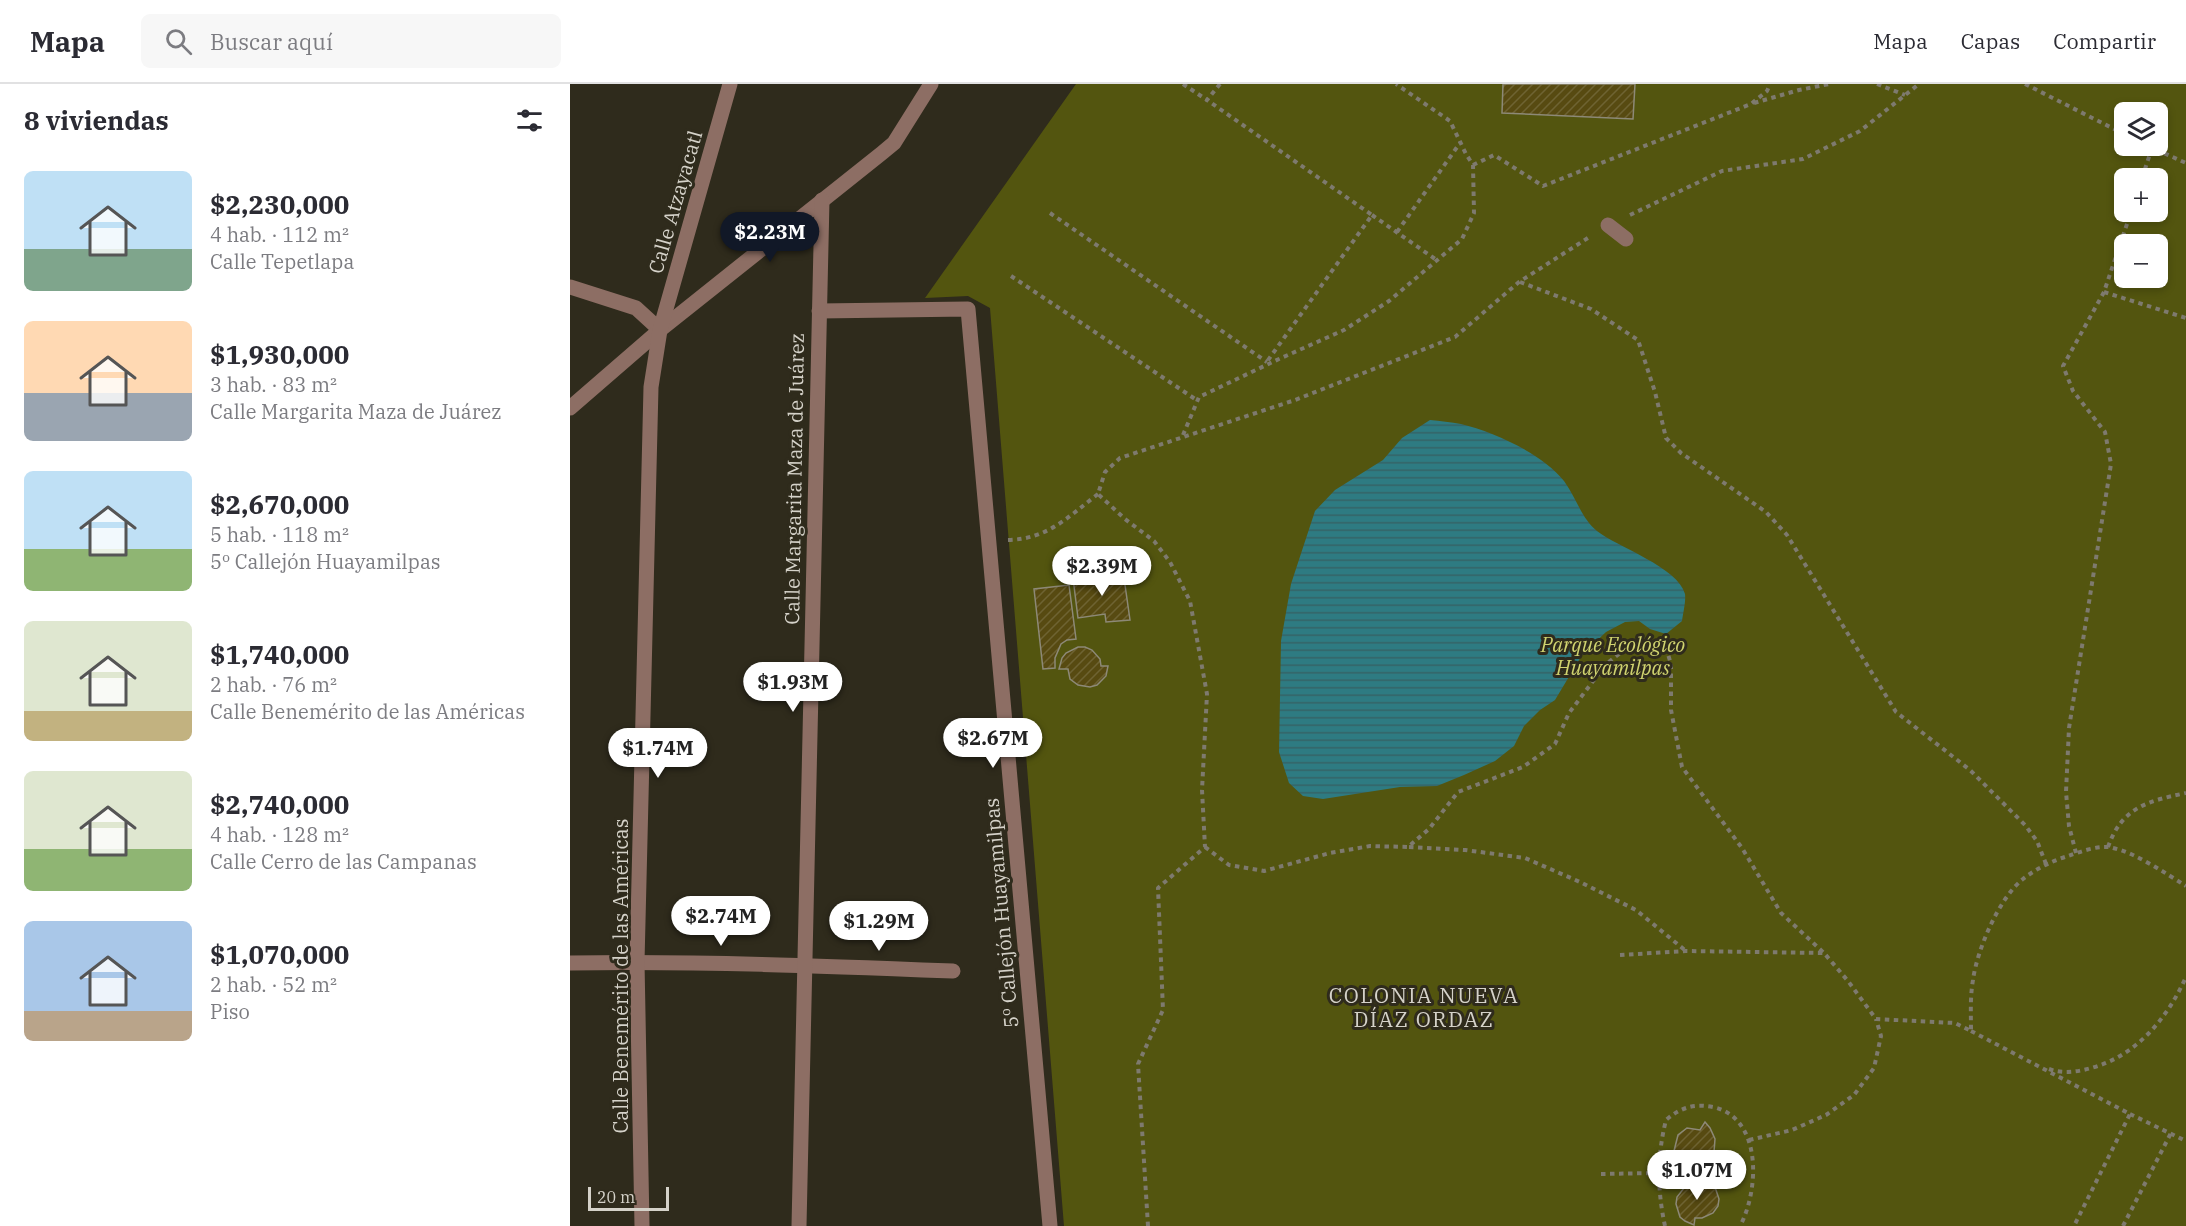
<!DOCTYPE html>
<html lang="es">
<head>
<meta charset="utf-8">
<style>
	body { margin:0; font-family:"IBM Plex Serif",serif; background:#f7f7f7; color:#2b2b33; height:100vh; display:flex; flex-direction:column; font-size:22px; white-space:nowrap }
	* { box-sizing:border-box; margin:0 }
	p { font-size:20px; color:#7c7c81 }
	.icon { flex:none; width:33px; height:33px; fill:none; stroke:currentColor; stroke-width:2; stroke-linecap:round; stroke-linejoin:round }
	.map { position:relative; flex:1; overflow:hidden }
	.details { display:flex; flex-direction:column; background:#fff; width:570px }
	.details>* { flex:none }
	.tools { position:absolute; left:1544px; top:18px; display:grid; gap:12px }
	.tools a { display:grid; place-items:center; width:54px; height:54px; border-radius:9px; background:#fff; box-shadow:0 3px 9px #0003; font-size:30px }
	.scale { position:absolute; left:18px; bottom:15px; width:81px; box-sizing:border-box; padding-left:6px; border:3px solid #d5d2c9; border-top:0; font-size:16px; line-height:21px; white-space:nowrap; color:#d5d2c9; -webkit-text-stroke:4px #2f2b1c; paint-order:stroke }
	.price { position:absolute; translate:-50% -51px; padding:0 14px; border-radius:21px; background:#fff; color:#222; font-size:20px; line-height:39px; filter:drop-shadow(0 2px 3px #0008) }
	.price::after { content:''; position:absolute; left:50%; top:36px; width:18px; height:14px; margin-left:-9px; background:inherit; clip-path:polygon(0 0,100% 0,50% 100%) }
	.price.current { background:#111827; color:#fff }
	ul { padding:0; list-style:none }
	li { display:flex; align-items:center; gap:18px; height:150px; padding:0 24px }
	li span { display:grid; place-items:center; flex:none; width:168px; height:120px; border-radius:9px; color:#555 }
	li>.icon { margin-inline-start:auto }
	span .icon { width:72px; height:72px; fill:#fffc; stroke-width:1 }
	li b { font-size:26px }
	h2 { display:flex; justify-content:space-between; align-items:center; height:72px; padding:0 24px; font-size:26px }
	header { display:flex; align-items:center; gap:36px; box-sizing:border-box; height:84px; padding:0 30px; background:#fff; border-bottom:2px solid #e1e1e2 }
	header strong { font-size:28px }
	nav { display:flex; gap:33px; margin-inline-start:auto; font-size:21px }
	.search { width:420px; height:54px; background:#f7f7f7; display:flex; align-items:center; gap:15px; box-sizing:border-box; padding:0 21px; border-radius:9px; color:#7c7c81; font-size:22px }
	main { display:flex; flex:1; min-height:0 }
	.map>svg:first-child { display:block }
	.green { fill:#53550f; fill-rule:evenodd }
	.water { fill:url(#water-rules) }
	.building { fill:url(#building-hatch); stroke:#8d8977; stroke-width:1.5 }
	.lines { fill:none; stroke-linecap:round; stroke-linejoin:round }
	.path { stroke:#7e7a6e; stroke-width:4; stroke-dasharray:4.5 4.5; stroke-linecap:butt }
	.minor { stroke:#8d6e64; stroke-width:15 }
	.labels { text-anchor:middle; dominant-baseline:central; stroke-width:6; stroke-linejoin:round; paint-order:stroke }
	.street-label { font-size:20px; fill:#d5d2c9; stroke:#2f2b1c }
	.park-label { font-size:20px; font-style:italic; fill:#d0d36f; stroke:#2f2b1c }
	.neighbourhood-label { font-size:21px; letter-spacing:1.5px; fill:#d5d2c9; stroke:#2f2b1c }
</style>
</head>
<body>
<header>
<strong>Mapa</strong>
<div class="search"><svg class="icon" aria-label="search" viewBox="0 0 24 24"><circle cx="10" cy="10" r="6"/><path d="M15 15l6 6"/></svg>Buscar aquí</div>
<nav><a>Mapa</a><a>Capas</a><a>Compartir</a></nav>
</header>
<main>
<section class="details">
<h2>8 viviendas<svg class="icon" aria-label="filters" viewBox="0 0 24 24"><path d="M4 7h16M4 17h16"/><circle cx="9" cy="7" r="2"/><circle cx="15" cy="17" r="2"/></svg></h2>
<ul>
<li><span style="background:linear-gradient(#bfe0f5 65%,#7fa58c 0)"><svg class="icon" aria-label="home" viewBox="0 0 24 24"><path d="M3 11l9-7 9 7M6 9v11h12V9"/></svg></span><div><b>$2,230,000</b><p>4 hab. · 112 m²</p><p>Calle Tepetlapa</p></div></li>
<li><span style="background:linear-gradient(#ffd9b3 60%,#9aa5b1 0)"><svg class="icon" aria-label="home" viewBox="0 0 24 24"><path d="M3 11l9-7 9 7M6 9v11h12V9"/></svg></span><div><b>$1,930,000</b><p>3 hab. · 83 m²</p><p>Calle Margarita Maza de Juárez</p></div></li>
<li><span style="background:linear-gradient(#bfe0f5 65%,#8fb573 0)"><svg class="icon" aria-label="home" viewBox="0 0 24 24"><path d="M3 11l9-7 9 7M6 9v11h12V9"/></svg></span><div><b>$2,670,000</b><p>5 hab. · 118 m²</p><p>5º Callejón Huayamilpas</p></div></li>
<li><span style="background:linear-gradient(#dfe7d0 75%,#c2b280 0)"><svg class="icon" aria-label="home" viewBox="0 0 24 24"><path d="M3 11l9-7 9 7M6 9v11h12V9"/></svg></span><div><b>$1,740,000</b><p>2 hab. · 76 m²</p><p>Calle Benemérito de las Américas</p></div></li>
<li><span style="background:linear-gradient(#dfe7d0 65%,#8fb573 0)"><svg class="icon" aria-label="home" viewBox="0 0 24 24"><path d="M3 11l9-7 9 7M6 9v11h12V9"/></svg></span><div><b>$2,740,000</b><p>4 hab. · 128 m²</p><p>Calle Cerro de las Campanas</p></div></li>
<li><span style="background:linear-gradient(#a9c7e8 75%,#b9a48a 0)"><svg class="icon" aria-label="home" viewBox="0 0 24 24"><path d="M3 11l9-7 9 7M6 9v11h12V9"/></svg></span><div><b>$1,070,000</b><p>2 hab. · 52 m²</p><p>Piso</p></div></li>
</ul>
</section>
<div class="map">
<svg width="1616" height="1142" viewBox="0 0 1616 1142">
	<defs>
		<pattern id="water-rules" width="6" height="5" patternUnits="userSpaceOnUse" patternTransform="scale(1.5)"><rect width="6" height="5" fill="#2e7b82"/><path d="M0 2.5h6" fill="none" stroke="#356366"/></pattern>
		<pattern id="building-hatch" width="6" height="6" patternUnits="userSpaceOnUse" patternTransform="scale(1.5)"><rect width="6" height="6" fill="#574a11"/><path d="M-1 1l2-2M0 6l6-6M5 7l2-2" fill="none" stroke="#6e6332"/></pattern>
	</defs>
	<rect width="100%" height="100%" fill="#2f2b1c"/>
	<path class="green" d="M506 0H1616V1142H494L420 224 398 212 355 214ZM1554 28H1587V62H1554ZM1554 94H1587V128H1554ZM1554 160H1587V194H1554Z"/>
	<path class="water" d="M860 336C870 337 881 338 891 340 924 348 973 370 994 397 1006 413 1011 434 1027 447 1047 463 1108 483 1115 510 1116 517 1113 530 1112 537L1096 550 1080 545 1069 537 1055 538 1036 548 1012 571 985 616 970 626 954 642 944 662 925 677 894 691 867 702 830 703 753 715 733 712 719 699 709 668 711 557 721 500 745 427 765 406 813 376 832 354Z"/>
	<g class="building">
		<path d="M933 0H1065L1063 35 932 29Z"/>
		<path d="M553 487 560 536 536 538 535 530 508 534 503 494Z"/>
		<path d="M499 501 506 555 497 556 491 560 485 574V584L473 585 464 505Z"/>
		<path d="M508 563H515L522 566 530 575 531 582H538L536 592 527 601 520 603 508 601 500 595 498 585H489L492 574 496 569Z"/>
		<path d="M1135 1038 1140 1044 1145 1055 1144 1068 1133 1077 1119 1075 1114 1083 1109 1079 1104 1067 1108 1051 1117 1044 1130 1046Z"/>
		<path d="M1130 1092 1136 1094 1145 1103 1149 1115 1148 1122 1143 1129 1132 1134H1125L1124 1141 1115 1137 1110 1133 1106 1120 1107 1113 1114 1104 1119 1101H1129Z"/>
	</g>
	<g class="lines">
		<g class="path">
			<path d="M613 0 637 16"/>
			<path d="M650 0 637 16 802 131 696 279"/>
			<path d="M1307 0 1335 11"/>
			<path d="M1455 0 1554 50"/>
			<path d="M1184 19 1229 6 1259 0"/>
			<path d="M1578 62 1616 79"/>
			<path d="M903 81 924 71 973 102 1181 20 1197 7 1200 0"/>
			<path d="M1572 94 1582 64"/>
			<path d="M480 129 697 278"/>
			<path d="M802 131 868 177"/>
			<path d="M1060 131 1152 87 1233 75 1290 47 1349 0"/>
			<path d="M827 148 890 59"/>
			<path d="M441 192 628 317"/>
			<path d="M950 198 1021 225 1068 256 1085 308 1096 354 1111 369 1196 428 1217 451 1326 628 1400 686 1455 741 1467 757 1476 780"/>
			<path d="M1534 208 1616 234"/>
			<path d="M613 351 629 313 709 275 774 246 819 217 892 155 904 129 903 81 896 70 880 37 826 0"/>
			<path d="M438 456C478 455 498 433 528 410"/>
			<path d="M635 763 659 781 694 787 760 769 800 762 838 763 859 745 888 708 953 683 985 660 999 629 1036 580 1058 563 1082 559 1096 564 1101 580V626L1112 683 1172 764 1211 829 1254 869"/>
			<path d="M839 763 895 766 955 774 1010 798 1066 826 1116 867"/>
			<path d="M1538 763C1552 723 1578 717 1616 709"/>
			<path d="M1506 769 1499 742 1496 708 1499 644 1541 380 1535 348 1503 307 1493 282 1534 208 1561 128"/>
			<path d="M1050 871 1116 867 1254 869 1278 897 1306 935 1385 939 1401 947C1401 930 1400 913 1403 896 1407 866 1429 814 1453 795 1467 784 1482 777 1498 772 1510 768 1530 760 1543 764 1566 769 1595 789 1616 802"/>
			<path d="M1401 947 1560 1030 1504 1142"/>
			<path d="M1479 985C1493 990 1507 988 1521 984 1566 972 1597 935 1616 893"/>
			<path d="M1560 1030 1616 1057"/>
			<path d="M1179 1056 1222 1046 1256 1031 1284 1011 1304 984 1311 952 1306 935"/>
			<path d="M1031 1090 1088 1089"/>
			<path d="M578 1142 568 980 593 926 588 804 635 763 632 706 637 610 620 517 600 478 584 457 555 435 528 410 535 388 550 374 725 316 885 253 949 198 1021 152"/>
			<path d="M1095 1142C1087 1105 1087 1072 1096 1036 1110 1024 1124 1019 1143 1023 1193 1034 1189 1107 1170 1142"/>
			<path d="M1553 1142 1601 1049"/>
		</g>
		<g class="minor">
			<path d="M1038 141 1056 155"/>
			<path d="M0 203 66 224 90 246"/>
			<path d="M249 227 398 225 480 1142"/>
			<path d="M0 324 90 246 312 69 324 59 361 0"/>
			<path d="M0 879C128 877 256 882 383 887"/>
			<path d="M72 1142 67 878 81 303 90 246 160 0"/>
			<path d="M229 1142 252 116"/>
		</g>
	</g>
	<g class="labels">
		<g class="street-label">
			<text transform="translate(105 118) rotate(-74)">Calle Atzayacatl</text>
			<text transform="translate(224 395) rotate(-89)">Calle Margarita Maza de Juárez</text>
			<text transform="translate(431 829) rotate(-95)">5º Callejón Huayamilpas</text>
			<text transform="translate(50 892) rotate(-90)">Calle Benemérito de las Américas</text>
		</g>
		<g class="park-label">
			<text x="1043" y="560">Parque Ecológico<tspan x="1043" dy="23">Huayamilpas</tspan></text>
		</g>
		<g class="neighbourhood-label">
			<text x="854" y="911">COLONIA NUEVA<tspan x="854" dy="24">DÍAZ ORDAZ</tspan></text>
		</g>
	</g>
</svg>
<div class="tools">
<a><svg class="icon" aria-label="layers" viewBox="0 0 24 24"><path d="M12 4l9 5-9 5-9-5zM3 14l9 5 9-5"/></svg></a>
<a>+</a>
<a>−</a>
</div>
<div class="scale">20 m</div>
<b class="price current" style="left:200px;top:179px">$2.23M</b>
<b class="price" style="left:532px;top:513px">$2.39M</b>
<b class="price" style="left:223px;top:629px">$1.93M</b>
<b class="price" style="left:423px;top:685px">$2.67M</b>
<b class="price" style="left:88px;top:695px">$1.74M</b>
<b class="price" style="left:151px;top:863px">$2.74M</b>
<b class="price" style="left:309px;top:868px">$1.29M</b>
<b class="price" style="left:1127px;top:1117px">$1.07M</b>
</div>
</main>
</body>
</html>
